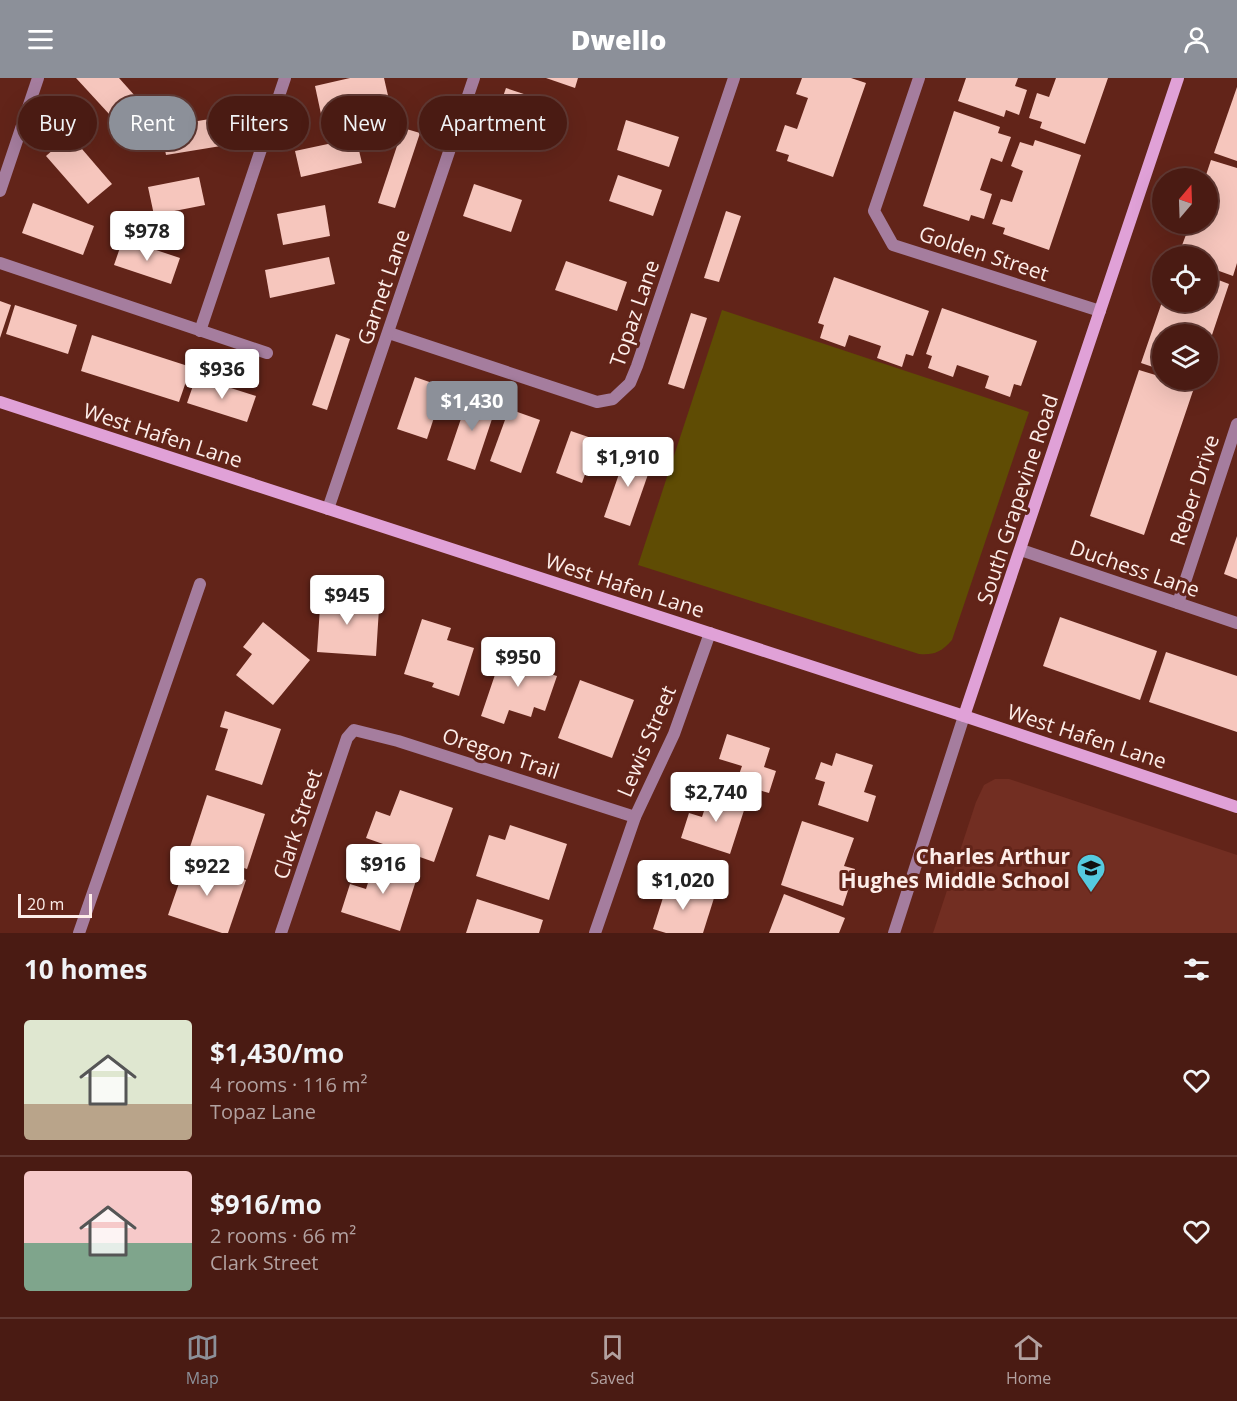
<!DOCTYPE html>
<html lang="en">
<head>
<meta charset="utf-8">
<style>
	body { margin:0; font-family:"Open Sans",sans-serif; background:#542821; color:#f1f3f6; height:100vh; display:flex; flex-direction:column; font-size:22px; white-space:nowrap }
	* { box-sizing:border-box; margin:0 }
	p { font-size:20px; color:#b2a1a0 }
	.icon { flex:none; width:33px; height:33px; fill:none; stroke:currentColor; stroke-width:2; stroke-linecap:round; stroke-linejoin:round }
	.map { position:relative; height:855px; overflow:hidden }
	.sheet { display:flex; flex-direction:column; background:#4a1b13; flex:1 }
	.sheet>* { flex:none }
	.top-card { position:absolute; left:18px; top:18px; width:600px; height:54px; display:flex; gap:12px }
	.needle { width:39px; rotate:19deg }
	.controls { position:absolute; left:1152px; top:90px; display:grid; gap:12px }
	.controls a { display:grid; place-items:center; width:66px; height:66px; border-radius:50%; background:#4a1b13; box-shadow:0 6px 24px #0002,0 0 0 2px #613933; font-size:30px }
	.scale { position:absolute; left:18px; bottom:15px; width:74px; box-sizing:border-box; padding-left:6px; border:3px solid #fdede9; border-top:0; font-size:16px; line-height:21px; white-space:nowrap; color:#fdede9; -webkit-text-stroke:4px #622419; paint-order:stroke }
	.price { position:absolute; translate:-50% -51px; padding:0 14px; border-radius:6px; background:#fff; color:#222; font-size:20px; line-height:39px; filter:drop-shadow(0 2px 3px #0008) }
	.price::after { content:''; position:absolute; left:50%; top:36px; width:18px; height:14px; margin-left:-9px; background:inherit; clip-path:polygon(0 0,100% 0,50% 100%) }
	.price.selected { background:#8c9099; color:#fff }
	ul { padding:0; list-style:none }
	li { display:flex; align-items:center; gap:18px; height:150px; padding:0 24px }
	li+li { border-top:2px solid #613933 }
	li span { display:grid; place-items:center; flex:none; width:168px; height:120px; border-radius:6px; color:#555 }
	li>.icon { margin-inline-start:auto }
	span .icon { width:72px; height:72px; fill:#fffc; stroke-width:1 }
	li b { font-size:26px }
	h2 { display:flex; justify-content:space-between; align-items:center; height:72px; padding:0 24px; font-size:26px }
	.tag { padding:0 21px; border-radius:27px; background:#4a1b13; box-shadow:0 6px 24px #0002,0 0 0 2px #613933; font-size:21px; line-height:54px }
	.tag.selected { background:#8c9099; color:#fff }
	header { display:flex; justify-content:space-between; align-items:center; height:78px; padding:0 24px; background:#8c9099; color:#fff; font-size:27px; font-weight:800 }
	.tab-bar { display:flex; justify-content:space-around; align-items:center; height:84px; border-top:2px solid #613933; background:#4a1b13; font-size:16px; color:#b2a1a0 }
	.tab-bar a { display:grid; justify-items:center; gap:3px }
	.tab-bar .selected { color:#8c9099 }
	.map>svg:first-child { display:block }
	.built { fill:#722e22 }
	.green { fill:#5f4c04 }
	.building { fill:#f6c6bd }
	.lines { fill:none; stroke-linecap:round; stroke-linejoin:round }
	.lane { stroke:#a57d9e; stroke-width:12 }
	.street { stroke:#a57d9e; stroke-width:12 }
	.secondary { stroke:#e0a1d7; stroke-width:12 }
	.labels { text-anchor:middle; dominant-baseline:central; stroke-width:6; stroke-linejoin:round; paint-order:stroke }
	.street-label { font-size:21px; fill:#fdede9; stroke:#622419 }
	.poi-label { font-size:21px; font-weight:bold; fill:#fdede9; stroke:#622419; text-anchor:end }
</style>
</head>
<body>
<header><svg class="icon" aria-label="menu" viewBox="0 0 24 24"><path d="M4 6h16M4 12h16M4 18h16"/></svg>Dwello<svg class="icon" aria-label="person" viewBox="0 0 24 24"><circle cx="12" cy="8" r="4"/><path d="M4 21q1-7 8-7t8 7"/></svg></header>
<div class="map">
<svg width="1237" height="855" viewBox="0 0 1237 855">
	<rect width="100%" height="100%" fill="#622419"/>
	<path class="built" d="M995 701H1009L1237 777V855H933L976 724 984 707Z"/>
	<path class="green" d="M722 232 1029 334 952 562C941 574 935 577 919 576L638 487Z"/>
	<g class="building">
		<path d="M76 0H119L144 28 121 49Z"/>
		<path d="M350 0H384L389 22 321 36 315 8Z"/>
		<path d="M546 0H578L575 10Z"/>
		<path d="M802 0H851L866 5 833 99 787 83 789 77 776 73 785 47 797 51 808 20 796 16Z"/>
		<path d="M966 0H1018L1015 8 1027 12 1019 37 1006 32 1004 39 958 23Z"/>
		<path d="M1056 0H1108L1085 66 1040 50 1042 44 1029 40 1037 15 1049 19Z"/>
		<path d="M1237 9V83L1214 75Z"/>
		<path d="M506 10 563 29 554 58 496 39Z"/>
		<path d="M954 33 1000 49 998 55 1011 59 1002 84 991 80 980 112 992 116 984 141 971 137 969 143 923 128Z"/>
		<path d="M222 39 227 67 166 77 161 49Z"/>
		<path d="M626 42 679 59 669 89 617 72Z"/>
		<path d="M403 50 420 55 395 130 378 125Z"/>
		<path d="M70 57 112 106 88 126 46 78Z"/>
		<path d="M356 60 362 85 301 99 295 73Z"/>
		<path d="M1035 62 1081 77 1049 172 1003 156 1005 150 992 146 1001 121 1012 124 1023 93 1011 88 1020 64 1033 68Z"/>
		<path d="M1211 82 1237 90V185L1233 198 1208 189V178H1178L1190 146H1208V100H1205Z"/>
		<path d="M618 97 662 112 653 138 609 123Z"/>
		<path d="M199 99 205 127 154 137 148 109Z"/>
		<path d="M474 106 522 122 511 154 463 138Z"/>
		<path d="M33 125 94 148 83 177 22 155Z"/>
		<path d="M325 127 330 158 283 167 277 136Z"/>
		<path d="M726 133 741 138 719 204 704 200Z"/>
		<path d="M123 161 180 180 171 206 114 187Z"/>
		<path d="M329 179 335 206 270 220 265 192Z"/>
		<path d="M566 183 627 204 617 233 555 212Z"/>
		<path d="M1208 198 1229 206 1208 269V256H1162V292L1141 285 1162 224H1208Z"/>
		<path d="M834 199 929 233 913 278 906 276 902 289 877 280 881 268 849 257 845 269 820 260 824 247 818 245Z"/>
		<path d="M0 223 11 227 0 260Z"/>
		<path d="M15 227 77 247 68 276 6 256Z"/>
		<path d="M942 230 1037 263 1021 308 1014 306 1010 319 985 310 989 298 957 287 953 299 928 290 932 278 926 276Z"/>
		<path d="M691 235 707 240 684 311 668 306Z"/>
		<path d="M336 256 350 261 327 332 312 327Z"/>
		<path d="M92 257 191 289 179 324 81 293Z"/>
		<path d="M1139 292 1162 299V302H1169L1194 310 1144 457 1090 438Z"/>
		<path d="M196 299 256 318 247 344 187 325Z"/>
		<path d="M415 299 444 309 427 361 397 351Z"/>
		<path d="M469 317 497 326 475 392 447 382Z"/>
		<path d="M509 331 540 342 521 395 490 383Z"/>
		<path d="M571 353 597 362 582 405 556 395Z"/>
		<path d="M627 373 653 382 630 448 604 439Z"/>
		<path d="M1237 458V501L1224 496Z"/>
		<path d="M321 514 353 516 352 528 379 530 376 578 317 574Z"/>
		<path d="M1060 539 1157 573 1140 622 1043 588Z"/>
		<path d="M422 541 451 550 447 562 474 570 459 618 432 609 434 605 404 596Z"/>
		<path d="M263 544 310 582 273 627 236 597 252 576 243 569Z"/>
		<path d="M514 572 541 581 537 592 557 598 545 633 534 629 531 639 509 632 504 646 481 638 501 579 511 583Z"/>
		<path d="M1166 574 1237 598V654L1149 624Z"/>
		<path d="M580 602 634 622 612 680 558 660Z"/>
		<path d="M225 633 281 651 262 707 215 692 228 651 220 649Z"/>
		<path d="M727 656 770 670 764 689 776 693 769 715 736 705 742 688 719 681Z"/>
		<path d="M836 675 873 687 864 714 876 718 868 744 818 727 825 704 815 701 821 684 832 688Z"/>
		<path d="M400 712 453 730 434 784 366 760 376 733 390 738Z"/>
		<path d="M711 712 747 723 730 776 681 760 689 735 702 739Z"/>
		<path d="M207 717 265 736 247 791 189 772Z"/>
		<path d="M802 743 854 760 844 788 855 791 843 828 781 807Z"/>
		<path d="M510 747 567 766 549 822 476 798 489 757 505 762Z"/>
		<path d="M376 780 419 793 400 853 341 834 350 806 366 811Z"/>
		<path d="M187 782 246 802 228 855H222L168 837Z"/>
		<path d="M668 804 714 820 703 855H666L653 851Z"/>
		<path d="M784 816 845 840 839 855H769Z"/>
		<path d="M477 821 543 842 539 855H466Z"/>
	</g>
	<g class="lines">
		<path class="lane" d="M79 855 200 506"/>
		<g class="street">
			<path d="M919 0 874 133 893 167 1100 233"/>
			<path d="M0 113 38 0"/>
			<path d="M0 185 267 275"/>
			<path d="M200 253 285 0"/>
			<path d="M389 255 597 324 613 321 630 305 637 288 734 0"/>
			<path d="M328 431 474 0"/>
			<path d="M1021 472 1237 545"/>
			<path d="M1178 525 1237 346"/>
			<path d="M281 855 347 660 354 652 398 663 635 739"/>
			<path d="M595 855 635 739 674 656 710 555"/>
			<path d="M894 855 964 638"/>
		</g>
		<g class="secondary">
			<path d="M0 324 964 638 1237 729"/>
			<path d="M964 638 1178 0"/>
		</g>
	</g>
	<defs>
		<g id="school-pin" transform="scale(1.5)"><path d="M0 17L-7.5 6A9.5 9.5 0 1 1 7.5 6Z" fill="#55cadf" stroke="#622419"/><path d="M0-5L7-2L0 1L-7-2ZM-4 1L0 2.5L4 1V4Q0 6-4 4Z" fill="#111"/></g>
	</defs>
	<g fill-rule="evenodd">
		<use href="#school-pin" x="1091" y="790"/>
	</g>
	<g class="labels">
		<g class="street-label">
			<text transform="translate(984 175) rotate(18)">Golden Street</text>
			<text transform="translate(383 209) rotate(-71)">Garnet Lane</text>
			<text transform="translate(634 235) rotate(-71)">Topaz Lane</text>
			<text transform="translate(163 357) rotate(18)">West Hafen Lane</text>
			<text transform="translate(1194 412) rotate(-72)">Reber Drive</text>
			<text transform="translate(1017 421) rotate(-72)">South Grapevine Road</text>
			<text transform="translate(1135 490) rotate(19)">Duchess Lane</text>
			<text transform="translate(625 507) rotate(18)">West Hafen Lane</text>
			<text transform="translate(1087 658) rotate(18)">West Hafen Lane</text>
			<text transform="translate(646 663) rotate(-67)">Lewis Street</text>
			<text transform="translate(501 675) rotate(18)">Oregon Trail</text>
			<text transform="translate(297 746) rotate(-72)">Clark Street</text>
		</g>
		<g class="poi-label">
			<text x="1070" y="778">Charles Arthur<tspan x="1070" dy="24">Hughes Middle School</tspan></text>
		</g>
	</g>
</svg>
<div class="controls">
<a><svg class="needle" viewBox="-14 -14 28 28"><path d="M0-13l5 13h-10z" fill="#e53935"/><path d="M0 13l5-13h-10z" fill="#b2a1a0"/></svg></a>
<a><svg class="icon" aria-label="locate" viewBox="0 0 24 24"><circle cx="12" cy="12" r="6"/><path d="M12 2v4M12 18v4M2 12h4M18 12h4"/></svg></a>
<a><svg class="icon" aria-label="layers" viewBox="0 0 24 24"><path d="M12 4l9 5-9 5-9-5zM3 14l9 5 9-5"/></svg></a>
</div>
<div class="scale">20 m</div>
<b class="price" style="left:147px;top:184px">$978</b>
<b class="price" style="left:222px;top:322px">$936</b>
<b class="price selected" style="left:472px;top:354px">$1,430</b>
<b class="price" style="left:628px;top:410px">$1,910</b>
<b class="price" style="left:347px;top:548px">$945</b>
<b class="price" style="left:518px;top:610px">$950</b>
<b class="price" style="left:716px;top:745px">$2,740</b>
<b class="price" style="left:383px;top:817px">$916</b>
<b class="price" style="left:207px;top:819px">$922</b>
<b class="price" style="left:683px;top:833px">$1,020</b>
<div class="top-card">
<a class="tag">Buy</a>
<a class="tag selected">Rent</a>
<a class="tag">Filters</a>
<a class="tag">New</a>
<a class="tag">Apartment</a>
</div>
</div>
<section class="sheet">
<h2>10 homes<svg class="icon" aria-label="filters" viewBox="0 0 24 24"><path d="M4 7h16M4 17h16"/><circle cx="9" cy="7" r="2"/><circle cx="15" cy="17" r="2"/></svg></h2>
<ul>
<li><span style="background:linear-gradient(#dfe7d0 70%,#b9a48a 0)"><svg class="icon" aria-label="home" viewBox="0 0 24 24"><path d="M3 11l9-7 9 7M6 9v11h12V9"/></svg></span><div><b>$1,430/mo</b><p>4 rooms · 116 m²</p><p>Topaz Lane</p></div><svg class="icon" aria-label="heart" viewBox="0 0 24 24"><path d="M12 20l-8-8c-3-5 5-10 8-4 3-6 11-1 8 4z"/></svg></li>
<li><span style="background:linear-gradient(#f6c9c9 60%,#7fa58c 0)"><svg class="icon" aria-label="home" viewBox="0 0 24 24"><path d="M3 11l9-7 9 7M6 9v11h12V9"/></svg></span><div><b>$916/mo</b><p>2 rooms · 66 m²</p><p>Clark Street</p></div><svg class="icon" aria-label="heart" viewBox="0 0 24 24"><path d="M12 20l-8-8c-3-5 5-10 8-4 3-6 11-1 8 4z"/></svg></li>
</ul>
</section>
<nav class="tab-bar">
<a class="selected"><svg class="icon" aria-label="map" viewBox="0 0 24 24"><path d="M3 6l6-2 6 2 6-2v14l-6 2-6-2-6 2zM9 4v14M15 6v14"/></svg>Map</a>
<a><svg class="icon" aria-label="saved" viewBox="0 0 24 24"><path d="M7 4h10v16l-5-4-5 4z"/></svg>Saved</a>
<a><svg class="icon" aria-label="home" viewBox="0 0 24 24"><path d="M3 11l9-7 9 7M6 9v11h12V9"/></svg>Home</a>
</nav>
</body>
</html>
